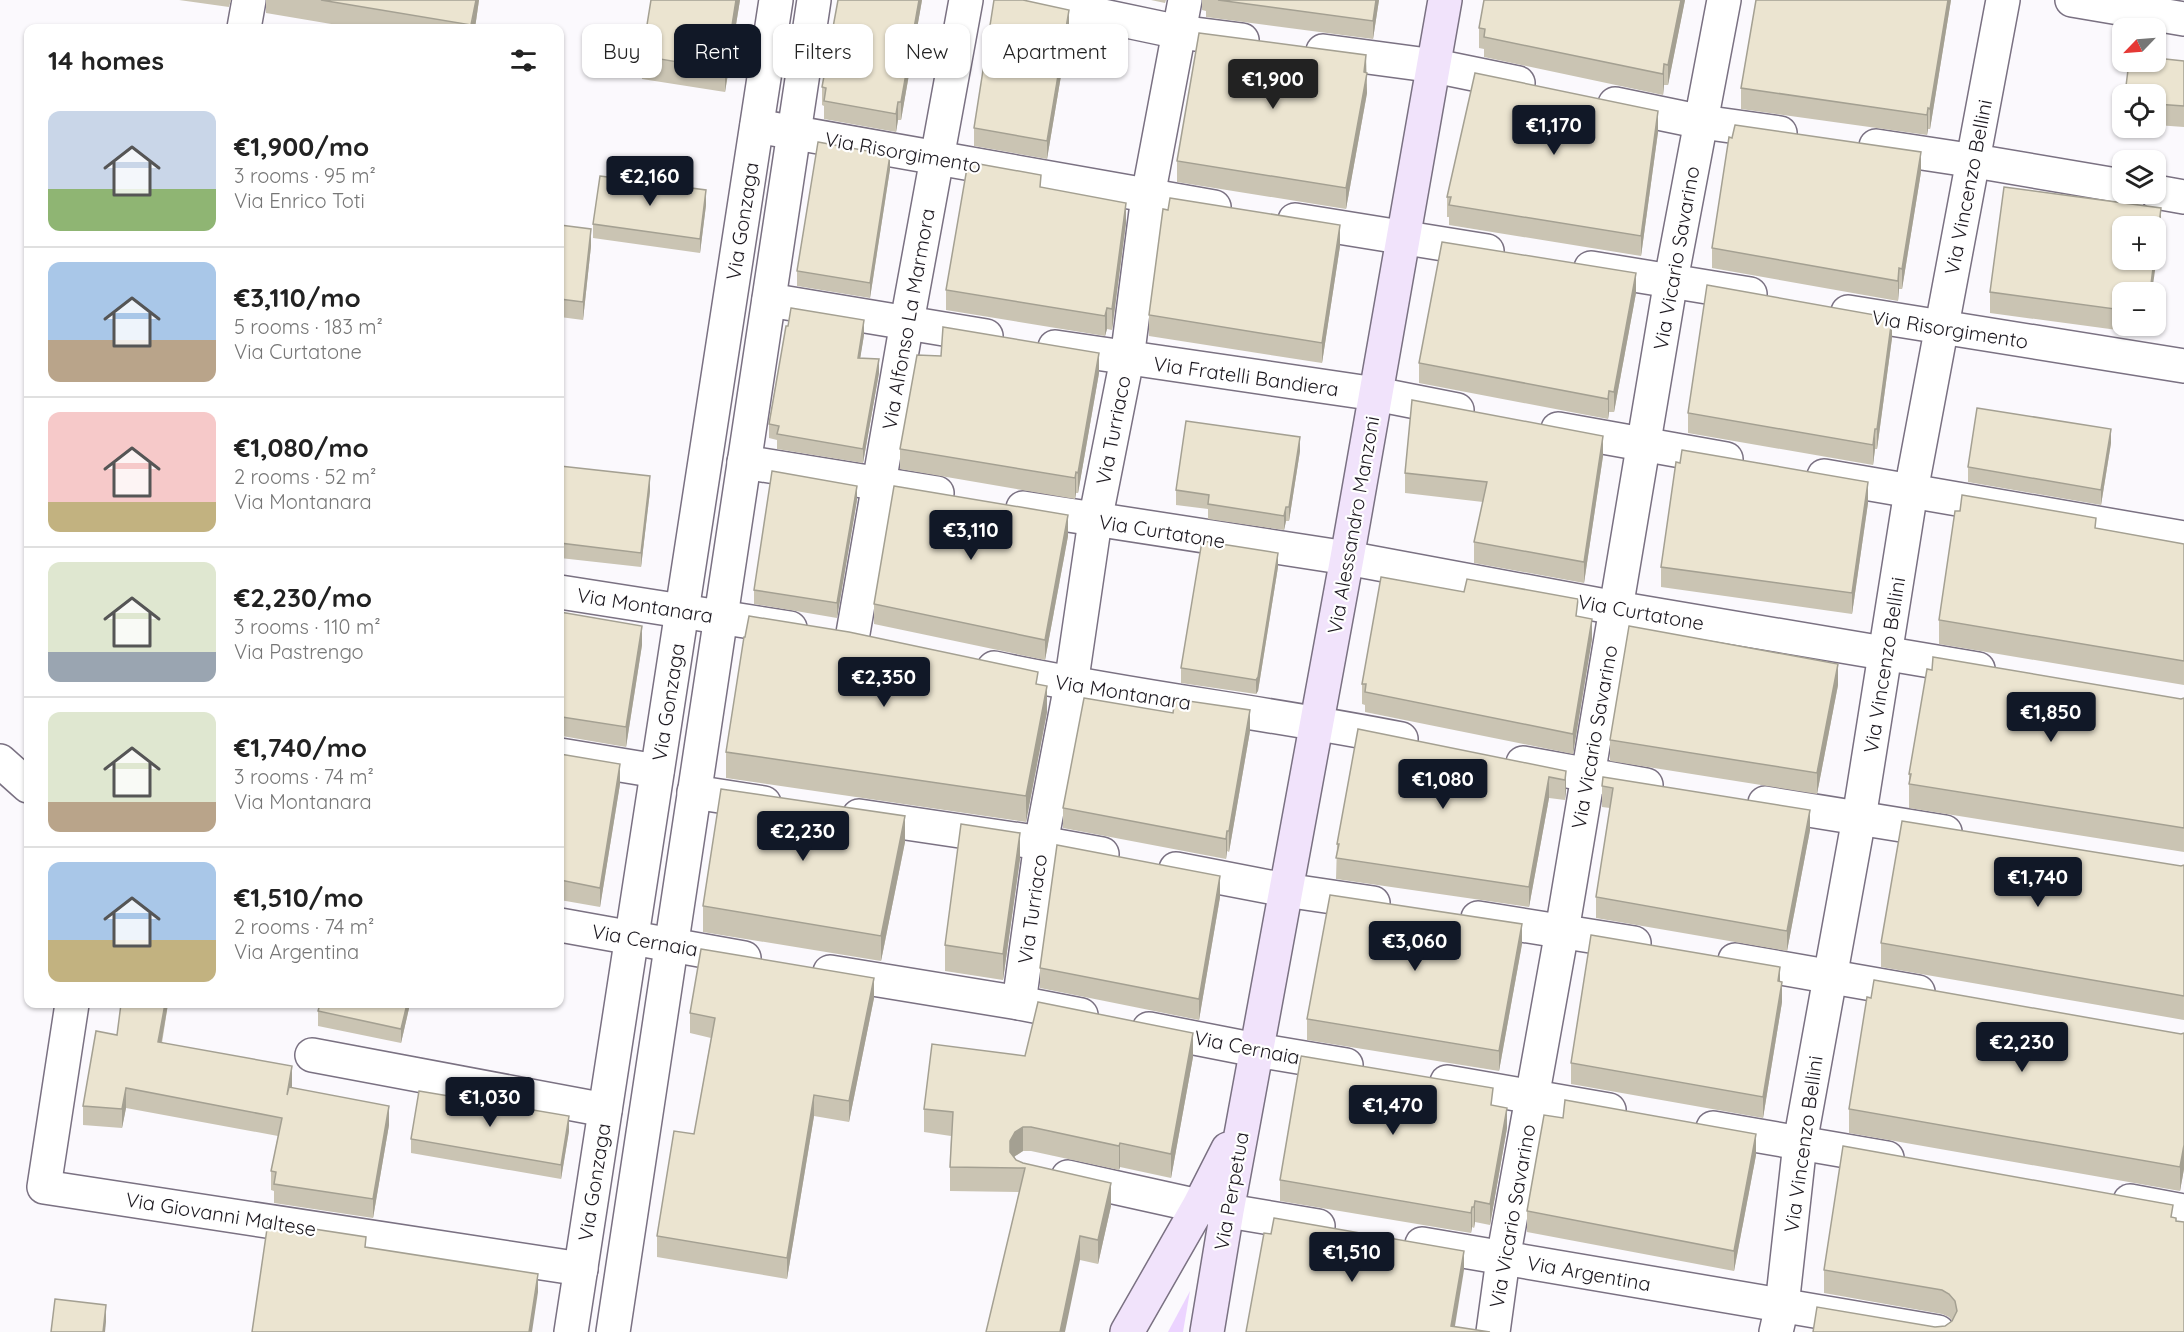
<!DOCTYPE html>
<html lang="en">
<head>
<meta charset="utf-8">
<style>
	body { margin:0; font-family:Quicksand,sans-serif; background:#f6f6f6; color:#222; height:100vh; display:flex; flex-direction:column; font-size:22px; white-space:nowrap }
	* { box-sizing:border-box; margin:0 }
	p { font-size:20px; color:#767676 }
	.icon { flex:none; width:33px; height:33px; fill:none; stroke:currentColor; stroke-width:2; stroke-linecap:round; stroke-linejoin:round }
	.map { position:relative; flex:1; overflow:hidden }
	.details { position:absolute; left:24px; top:24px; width:540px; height:984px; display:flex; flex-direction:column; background:#fff; border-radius:12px; box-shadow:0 2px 4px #0004 }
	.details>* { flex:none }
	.top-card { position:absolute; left:582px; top:24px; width:570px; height:54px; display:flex; gap:12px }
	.needle { width:39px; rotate:245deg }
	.controls { position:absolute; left:2112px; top:18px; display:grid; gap:12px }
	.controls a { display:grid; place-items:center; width:54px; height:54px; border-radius:12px; background:#fff; box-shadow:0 2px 4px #0004; font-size:30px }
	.price { position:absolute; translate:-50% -51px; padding:0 14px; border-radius:6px; background:#111827; color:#fff; font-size:20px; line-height:39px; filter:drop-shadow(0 2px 3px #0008) }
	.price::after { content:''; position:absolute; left:50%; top:36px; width:18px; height:14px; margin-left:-9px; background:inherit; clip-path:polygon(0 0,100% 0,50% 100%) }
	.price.selected { background:#222; color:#fff }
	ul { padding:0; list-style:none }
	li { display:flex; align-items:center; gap:18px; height:150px; padding:0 24px }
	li+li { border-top:2px solid #e0e0e0 }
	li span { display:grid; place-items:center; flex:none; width:168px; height:120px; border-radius:12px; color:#555 }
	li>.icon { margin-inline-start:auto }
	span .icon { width:72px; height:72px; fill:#fffc; stroke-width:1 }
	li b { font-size:26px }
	h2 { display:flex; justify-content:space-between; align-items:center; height:72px; padding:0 24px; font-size:26px }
	.pill { padding:0 21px; border-radius:12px; background:#fff; box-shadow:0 2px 4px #0004; font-size:21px; line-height:54px }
	.pill.selected { background:#111827; color:#fff }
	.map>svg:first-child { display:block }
	.green { fill:#ecd4ff }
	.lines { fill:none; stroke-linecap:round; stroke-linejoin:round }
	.street-casing { stroke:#7a7182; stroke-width:36 }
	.secondary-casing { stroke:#7a7182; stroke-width:36 }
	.street { stroke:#fff; stroke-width:33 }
	.secondary { stroke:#f1e3fb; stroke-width:33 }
	.wall { fill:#cac4b3 }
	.shaded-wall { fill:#a4a092 }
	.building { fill:#ebe4d0; stroke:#a4a092; stroke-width:1.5 }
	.labels { text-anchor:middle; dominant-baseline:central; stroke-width:4.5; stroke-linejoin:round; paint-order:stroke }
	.street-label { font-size:20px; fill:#1d1920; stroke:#fff }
</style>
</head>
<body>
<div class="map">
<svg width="2184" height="1332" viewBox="0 0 2184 1332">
	<rect width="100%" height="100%" fill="#fbf9fd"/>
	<path class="green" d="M1190 1291 1183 1332H1168L1169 1330Z"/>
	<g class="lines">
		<g class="street-casing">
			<g id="street">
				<path d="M1027 0 1179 32 1242 40"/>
				<path d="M2072 0 2184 19"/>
				<path d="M244 28 249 0"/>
				<path d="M1323 51 1435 66 1518 83"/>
				<path d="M1615 104 1702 122 1780 133"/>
				<path d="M757 126 1214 207"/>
				<path d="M1876 146 1975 161 2122 186"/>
				<path d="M2156 192 2184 197"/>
				<path d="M1295 220 1487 251"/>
				<path d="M1591 268 1750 294"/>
				<path d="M769 300 986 336"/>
				<path d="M1848 312 2184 366"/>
				<path d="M1055 347 1376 394 1457 410"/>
				<path d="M1558 429 1726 459"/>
				<path d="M744 462 937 493"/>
				<path d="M1824 476 2184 538"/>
				<path d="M1023 508 1347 558 1616 608 1978 669"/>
				<path d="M560 592 790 628"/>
				<path d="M852 639 907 322 966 0"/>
				<path d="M994 668C1129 697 1266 712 1401 739"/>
				<path d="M560 755 657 771"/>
				<path d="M0 761 28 786"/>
				<path d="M1523 763 1646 785"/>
				<path d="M694 792 764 803"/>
				<path d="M1765 803 1945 832"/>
				<path d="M859 816 1041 843 1102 854"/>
				<path d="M1176 869 1285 890 1373 903"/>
				<path d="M1478 918 1634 943"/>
				<path d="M560 925 744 958"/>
				<path d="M1735 960 1918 992"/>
				<path d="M830 972 1019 1003 1081 1015"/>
				<path d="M1019 1003 1041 843 1071 685 1095 521 1127 359 1148 196 1185 0"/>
				<path d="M72 1004 44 1187 581 1269"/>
				<path d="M1149 1029 1256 1050 1346 1065"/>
				<path d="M312 1055 605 1110"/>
				<path d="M1447 1082 1609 1110"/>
				<path d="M1713 1128 1887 1158"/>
				<path d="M1068 1177 1199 1206 1318 1226"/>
				<path d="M2130 1201 2184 1211"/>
				<path d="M1422 1244 1938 1332"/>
				<path d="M571 1332 776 0"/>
				<path d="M613 1332 814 0"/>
				<path d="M1493 1332 1503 1259 1562 931 1671 280 1724 0"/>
				<path d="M1776 1332 1782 1306 1800 1143 1859 818 1911 491 2003 0"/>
			</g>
		</g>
		<g class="secondary-casing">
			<g id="secondary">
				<path d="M1127 1332 1199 1206 1228 1149"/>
				<path d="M1207 1332 1227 1211 1347 558 1445 0"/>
			</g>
		</g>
		<use href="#street" class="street"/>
		<use href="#secondary" class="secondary"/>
	</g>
	<g class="wall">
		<path d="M179 0H231L229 7Z"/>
		<path d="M266 0H479L475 28H355L266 13Z"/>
		<path d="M651 0H740L725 92 642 79V56Z"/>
		<path d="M922 0 901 120H898L896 132 824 119V106L822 105V87Z"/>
		<path d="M1151 0H1166L1165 3Z"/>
		<path d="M1202 0H1379L1373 39 1206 17V11L1202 10Z"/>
		<path d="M1685 0 1668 85H1664L1663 95 1484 57V49L1479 48V28Z"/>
		<path d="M1756 0H1951L1930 129H1928L1927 135 1741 109V88Z"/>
		<path d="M1069 28 1047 159 974 146V128Z"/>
		<path d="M2184 61V127L2156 125V94Z"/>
		<path d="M1366 73 1367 93 1346 209 1177 182V161Z"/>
		<path d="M1658 132 1641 256 1449 225V217H1447V197Z"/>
		<path d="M890 169 870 298 797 286V271Z"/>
		<path d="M1921 172 1902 289H1899L1898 301 1712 268V248Z"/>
		<path d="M1041 187 1126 223 1112 330 1107 329 1105 336 946 310V290Z"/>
		<path d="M706 205 700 253 593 238V224Z"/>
		<path d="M560 225 591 246 583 320 560 317Z"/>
		<path d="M2161 228 2122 292V326H2148L2147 334 1990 313V292Z"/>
		<path d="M1340 246 1322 363 1149 336V315Z"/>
		<path d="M1636 293 1614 412H1609L1608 419 1419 383V363Z"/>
		<path d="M864 335 860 358 879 373 863 463 777 449V440L769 438V424Z"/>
		<path d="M1892 338 1877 449H1875L1873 465 1688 433V413Z"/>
		<path d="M1099 373 1078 493H1076L1075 499 900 469V449Z"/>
		<path d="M2111 443 2101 505 1968 482V467Z"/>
		<path d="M1300 451 1289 521H1286L1284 530 1208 519V509L1176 505V490Z"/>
		<path d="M1603 456 1584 583 1474 563V542L1483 502 1405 493V473Z"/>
		<path d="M560 466 650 491 641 567 560 558Z"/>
		<path d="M857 500 837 618 754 604V590Z"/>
		<path d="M1868 503 1852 614 1661 587V567Z"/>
		<path d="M2096 528 2184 544V685L1939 644V620Z"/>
		<path d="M1068 536 1045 660 874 624V604Z"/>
		<path d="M1278 567 1258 691 1256 694 1181 683V668Z"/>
		<path d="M560 612 642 645 626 747 562 736 560 737Z"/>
		<path d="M1578 616 1592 639 1573 754 1365 712V705L1362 704V684Z"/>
		<path d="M1038 684 1047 712 1026 822 726 778V752Z"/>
		<path d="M1838 685 1817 794 1610 761V740Z"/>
		<path d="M2184 698V852L1909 808V774Z"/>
		<path d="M1250 731 1229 852 1227 851 1226 859 1063 828V808Z"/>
		<path d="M560 754 620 784 600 907 560 900Z"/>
		<path d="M1566 771V791L1565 800 1549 798 1529 907 1336 879 1337 844Z"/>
		<path d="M1603 777 1810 830 1787 951 1596 918V897L1610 808 1602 807V786Z"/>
		<path d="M905 842 881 961 703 932V906Z"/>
		<path d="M1020 859 1003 980 945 971V945Z"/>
		<path d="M2184 865V1020L1881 967V943Z"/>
		<path d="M1220 897 1199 1020 1040 988V968Z"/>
		<path d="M1522 944 1499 1071 1307 1040V1019Z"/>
		<path d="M1780 982 1782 1002 1763 1118 1571 1084V1063Z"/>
		<path d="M874 998 849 1122 814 1116 787 1279 657 1257V1236L694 1134 711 1038 690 1033V1013Z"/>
		<path d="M121 1004H168L162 1043 292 1086 291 1088 389 1125 373 1218 274 1203V1191L271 1190V1171L278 1136 126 1108 122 1128 83 1125V1106L117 1035Z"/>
		<path d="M410 1004 401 1043 318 1026V1011Z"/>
		<path d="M2184 1033V1169L2180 1191 1849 1133V1109Z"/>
		<path d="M1025 1056 1193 1057 1171 1178 1120 1167 1119 1170 1031 1151H1023L1014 1157 1016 1160 1111 1206 1098 1264 1080 1260 1020 1192 950 1191V1167L951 1136 924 1132V1109Z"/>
		<path d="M1493 1105 1507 1128 1490 1225 1475 1222 1474 1228 1472 1227 1471 1233 1280 1201V1180Z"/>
		<path d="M569 1131 561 1179 411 1153V1139Z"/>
		<path d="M1756 1155 1734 1271 1527 1232V1211Z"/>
		<path d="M2173 1217 2176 1221 2184 1332 1935 1327 1945 1326 1952 1321 1949 1317 1942 1314 1824 1293V1270Z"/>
	</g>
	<g class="shaded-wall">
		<path d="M476 0H479L475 28H471Z"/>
		<path d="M736 0H740L725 92V70Z"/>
		<path d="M919 0H922L901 120V102Z"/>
		<path d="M1376 0H1379L1373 39V21Z"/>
		<path d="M1681 0H1685L1668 85V65Z"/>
		<path d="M1948 0H1951L1930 129V109Z"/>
		<path d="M1069 10V28L1047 159V141Z"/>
		<path d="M1366 55 1367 93 1346 209V188Z"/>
		<path d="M1664 64V85L1663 95V74Z"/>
		<path d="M898 102V120L896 132V114Z"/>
		<path d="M1928 108V129L1927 135V115Z"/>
		<path d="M1658 111V132L1641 256V236Z"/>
		<path d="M1921 152V172L1902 289V269Z"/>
		<path d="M890 155V169L870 298V283Z"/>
		<path d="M706 190V205L700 253V239Z"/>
		<path d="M1126 203V223L1112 330V309Z"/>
		<path d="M2161 208V228L2152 292H2150L2154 260H2156V249Z"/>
		<path d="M1340 225V246L1322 363V343Z"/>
		<path d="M591 229V246L583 320V302Z"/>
		<path d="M1899 268V289L1898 301V281Z"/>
		<path d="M1636 273V293L1614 412V392Z"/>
		<path d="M1107 308V329L1105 336V316Z"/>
		<path d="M1892 318V338L1877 449V429Z"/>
		<path d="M864 320V335L858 372V358Z"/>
		<path d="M1099 353V373L1078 493V473Z"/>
		<path d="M879 359V373L863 463V449Z"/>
		<path d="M1609 391V412L1608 419V399Z"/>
		<path d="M1875 429V449L1873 465V445Z"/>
		<path d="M2111 429V443L2101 505V490Z"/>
		<path d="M1603 436V456L1584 583V562Z"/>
		<path d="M1300 437V451L1289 521V507Z"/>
		<path d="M1076 472V493L1075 499V478Z"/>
		<path d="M650 476V491L641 567V553Z"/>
		<path d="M1868 482V503L1852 614V593Z"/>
		<path d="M857 486V500L837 618V603Z"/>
		<path d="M1286 507V521L1284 530V516Z"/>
		<path d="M1068 515V536L1045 660V640Z"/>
		<path d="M1278 553V567L1258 691 1256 694V680Z"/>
		<path d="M1592 619V639L1573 754V734Z"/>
		<path d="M642 626V645L626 747V727Z"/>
		<path d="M1838 664V685L1817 794V773Z"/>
		<path d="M1047 686V712L1026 822V796Z"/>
		<path d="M1250 710V731L1229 852V831Z"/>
		<path d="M620 764V784L600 907V888Z"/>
		<path d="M1566 771V791L1565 800V780Z"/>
		<path d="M1549 777V798L1529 907V887Z"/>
		<path d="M1810 810V830L1787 951V931Z"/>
		<path d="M905 816V842L881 961V936Z"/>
		<path d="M1227 831V851L1226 859V839Z"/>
		<path d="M1020 833V859L1003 980V954Z"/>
		<path d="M1220 876V897L1199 1020V999Z"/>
		<path d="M1522 924V944L1499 1071V1051Z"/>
		<path d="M1780 967V988L1778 981Z"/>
		<path d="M874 978V998L849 1122V1101Z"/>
		<path d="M1782 982V1002L1763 1118V1097Z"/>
		<path d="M165 1004H168L158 1062V1042Z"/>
		<path d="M407 1004H410L401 1043V1029Z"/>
		<path d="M1193 1033V1057L1171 1178V1154Z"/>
		<path d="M292 1066V1086L287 1115V1095Z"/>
		<path d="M126 1088V1108L122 1128V1109Z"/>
		<path d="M814 1095V1116L787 1279V1258Z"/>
		<path d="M389 1106V1125L373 1218V1199Z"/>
		<path d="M1507 1108V1128L1490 1225V1204Z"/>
		<path d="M569 1116V1131L561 1179V1165Z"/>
		<path d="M1023 1127V1151L1015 1156 1010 1164V1141L1015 1132Z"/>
		<path d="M1756 1134V1155L1734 1271V1251Z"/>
		<path d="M1120 1143V1167L1119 1170V1146Z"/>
		<path d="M2184 1145V1169L2180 1191V1167Z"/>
		<path d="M1111 1183V1206L1098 1264V1240Z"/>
		<path d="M1475 1201V1222L1474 1228V1207Z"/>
		<path d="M1472 1207V1227L1471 1233V1213Z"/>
		<path d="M1080 1236V1260L1065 1332H1060Z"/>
		<path d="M1464 1251V1270L1454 1332 1451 1326Z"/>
		<path d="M538 1274V1292L532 1332H529Z"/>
		<path d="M106 1305V1322L105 1332H103Z"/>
	</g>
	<g class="building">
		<path d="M321 0H476L471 25Z"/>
		<path d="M651 0H736L725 70 642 56Z"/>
		<path d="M838 0H919L901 102H898L896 114 824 101 826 88 822 87Z"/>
		<path d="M994 0H1023L1069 10 1047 141 974 128Z"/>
		<path d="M1218 0H1376L1373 21Z"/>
		<path d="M1484 0H1681L1668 65 1664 64 1663 74 1484 37 1485 29 1479 28Z"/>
		<path d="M1756 0H1948L1930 109 1928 108 1927 115 1741 88Z"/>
		<path d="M1199 33 1366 55 1364 72 1367 73 1346 188 1177 161Z"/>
		<path d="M2156 58 2184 61V106L2156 104V94H2125L2129 62H2156Z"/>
		<path d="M1475 73 1658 111 1641 236 1449 205 1451 197H1447Z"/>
		<path d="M1735 125 1921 152 1902 269 1899 268 1898 281 1712 248 1729 137 1732 138Z"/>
		<path d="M818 142 890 155 870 283 797 271Z"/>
		<path d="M968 162 1041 175 1040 187 1126 203 1112 309 1107 308 1105 316 946 290Z"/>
		<path d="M600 176 706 190 700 239 593 224Z"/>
		<path d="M2004 187 2161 208 2156 249V226H2122V260H2154L2150 292H2122V310L1990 292Z"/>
		<path d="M1170 198 1340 225 1322 343 1149 315 1163 209 1168 210Z"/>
		<path d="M560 225 591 229 583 302 560 299Z"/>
		<path d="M1442 242 1636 273 1614 392 1609 391 1608 399 1419 363Z"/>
		<path d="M1707 285 1892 318 1877 429H1875L1873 445 1688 413Z"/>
		<path d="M791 308 864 320 858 358 879 359 863 449 777 434 779 426 769 424 786 326H788Z"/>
		<path d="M943 327 1099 353 1078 473 1076 472 1075 478 900 449 917 355 941 356Z"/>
		<path d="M1412 400 1603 436 1584 562 1474 542 1487 482 1405 473Z"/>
		<path d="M1977 408 2111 429 2101 490 1968 467Z"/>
		<path d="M1186 421 1300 437 1289 507H1286L1284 516 1208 504 1209 495 1176 490Z"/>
		<path d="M1682 450 1868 482 1852 593 1661 567 1676 462 1680 463Z"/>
		<path d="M560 466 650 476 641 553 560 543Z"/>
		<path d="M772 471 857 486 837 603 754 590Z"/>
		<path d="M894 486 1068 515 1045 640 874 604Z"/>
		<path d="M1962 495 2096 518 2095 528 2184 544V661L1939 620 1955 511H1960Z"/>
		<path d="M1202 541 1278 553 1258 677 1256 680 1181 668Z"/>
		<path d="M1381 577 1464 592 1467 579 1578 599 1576 616 1592 619 1573 734 1365 692 1366 684H1362Z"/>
		<path d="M560 612 642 626 626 727 562 717H560Z"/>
		<path d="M749 616 849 632 1038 672 1036 684 1047 686 1026 796 726 752 744 637H745Z"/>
		<path d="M1629 626 1838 664 1817 773 1610 740Z"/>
		<path d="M1933 657 2181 699 2184 698V828L1909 784 1911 774H1909L1927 669 1932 670Z"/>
		<path d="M1084 698 1173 713 1175 699 1250 710 1229 831H1227L1226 839 1063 808Z"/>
		<path d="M1358 729 1566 771 1565 780 1549 777 1529 887 1336 858 1339 844H1337Z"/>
		<path d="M560 754 620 764 600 888 560 880Z"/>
		<path d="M1603 777 1810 810 1787 931 1596 897 1613 788 1602 786Z"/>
		<path d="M721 789 905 816 881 936 703 906Z"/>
		<path d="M1902 821 2181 866 2184 865V996L1881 943Z"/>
		<path d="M961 824 1020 833 1003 954 945 945Z"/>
		<path d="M1057 845 1220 876 1199 999 1040 968Z"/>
		<path d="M1330 895 1522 924 1499 1051 1307 1019Z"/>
		<path d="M1591 935 1780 967 1778 981 1782 982 1763 1097 1571 1063Z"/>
		<path d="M701 949 874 978 849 1101 814 1095 787 1258 657 1236 674 1131 694 1134 715 1018 690 1013Z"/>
		<path d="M1874 980 2181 1034 2184 1033V1145L2180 1167 1849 1109 1867 997 1871 998Z"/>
		<path d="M1038 1002 1193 1033 1171 1154 1120 1143 1119 1146 1031 1127H1023L1015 1132 1010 1141V1152L1016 1160 1023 1163 1111 1183 1098 1240 1080 1236 1060 1332H986L1025 1168 950 1167 953 1112 924 1109 932 1044 1025 1056Z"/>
		<path d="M121 1004H165L158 1042 292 1066 287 1095 289 1087 389 1106 373 1199 274 1184 276 1172 271 1171 282 1118 126 1088 122 1109 83 1106 96 1031 117 1035Z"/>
		<path d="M320 1004H407L401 1029 318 1011Z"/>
		<path d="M1301 1056 1493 1088 1491 1105 1507 1108 1490 1204 1475 1201 1474 1207H1472L1471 1213 1280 1180Z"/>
		<path d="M419 1091 569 1116 561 1165 411 1139Z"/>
		<path d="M1565 1100 1756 1134 1734 1251 1527 1211 1544 1115 1563 1118Z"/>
		<path d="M1843 1146 2173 1205 2171 1217 2176 1218V1221L2184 1222V1332H1813L1817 1307 1935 1327 1945 1326 1952 1321 1957 1311 1955 1301 1949 1294 1942 1290 1824 1270Z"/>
		<path d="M1274 1218 1464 1251 1451 1326 1490 1332H1246L1264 1233 1271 1234Z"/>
		<path d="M268 1222 366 1237 365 1247 538 1274 529 1332H252Z"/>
		<path d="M55 1299 106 1305 103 1332H51Z"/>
	</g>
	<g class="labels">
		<g class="street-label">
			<text transform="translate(903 152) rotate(10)">Via Risorgimento</text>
			<text transform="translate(1968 187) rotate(-79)">Via Vincenzo Bellini</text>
			<text transform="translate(742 221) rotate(-81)">Via Gonzaga</text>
			<text transform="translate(1676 258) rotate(-80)">Via Vicario Savarino</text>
			<text transform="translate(908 319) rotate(-80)">Via Alfonso La Marmora</text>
			<text transform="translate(1950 329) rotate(9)">Via Risorgimento</text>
			<text transform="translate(1246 376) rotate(8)">Via Fratelli Bandiera</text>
			<text transform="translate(1113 430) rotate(-79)">Via Turriaco</text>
			<text transform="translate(1353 525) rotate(-80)">Via Alessandro Manzoni</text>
			<text transform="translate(1162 531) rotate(9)">Via Curtatone</text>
			<text transform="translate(645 605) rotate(9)">Via Montanara</text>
			<text transform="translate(1641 612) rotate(10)">Via Curtatone</text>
			<text transform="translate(1884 665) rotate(-81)">Via Vincenzo Bellini</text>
			<text transform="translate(1123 692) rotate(9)">Via Montanara</text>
			<text transform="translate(668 702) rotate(-81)">Via Gonzaga</text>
			<text transform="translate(1594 737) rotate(-80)">Via Vicario Savarino</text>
			<text transform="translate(1032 909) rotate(-82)">Via Turriaco</text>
			<text transform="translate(645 940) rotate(10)">Via Cernaia</text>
			<text transform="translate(1247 1047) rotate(11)">Via Cernaia</text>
			<text transform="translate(1803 1144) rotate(-82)">Via Vincenzo Bellini</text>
			<text transform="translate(594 1182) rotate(-81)">Via Gonzaga</text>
			<text transform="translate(1231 1191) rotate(-80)">Via Perpetua</text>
			<text transform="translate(221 1214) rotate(9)">Via Giovanni Maltese</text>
			<text transform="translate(1512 1216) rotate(-80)">Via Vicario Savarino</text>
			<text transform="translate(1589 1273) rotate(10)">Via Argentina</text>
		</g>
	</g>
</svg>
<div class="controls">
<a><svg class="needle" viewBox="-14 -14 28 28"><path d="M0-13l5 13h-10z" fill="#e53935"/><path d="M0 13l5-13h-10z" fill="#767676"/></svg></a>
<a><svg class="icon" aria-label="locate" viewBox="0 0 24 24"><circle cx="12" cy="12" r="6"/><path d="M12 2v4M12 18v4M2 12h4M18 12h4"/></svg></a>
<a><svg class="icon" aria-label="layers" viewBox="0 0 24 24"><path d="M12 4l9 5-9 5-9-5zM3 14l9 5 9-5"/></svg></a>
<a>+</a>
<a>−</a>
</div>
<b class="price selected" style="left:1273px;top:110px">€1,900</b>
<b class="price" style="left:1554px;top:156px">€1,170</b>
<b class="price" style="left:650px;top:207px">€2,160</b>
<b class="price" style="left:971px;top:561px">€3,110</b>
<b class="price" style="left:884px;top:708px">€2,350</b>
<b class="price" style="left:2051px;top:743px">€1,850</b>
<b class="price" style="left:1443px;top:810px">€1,080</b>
<b class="price" style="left:803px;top:862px">€2,230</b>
<b class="price" style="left:2038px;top:908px">€1,740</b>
<b class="price" style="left:1415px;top:972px">€3,060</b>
<b class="price" style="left:2022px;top:1073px">€2,230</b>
<b class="price" style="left:490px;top:1128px">€1,030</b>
<b class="price" style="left:1393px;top:1136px">€1,470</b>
<b class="price" style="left:1352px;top:1283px">€1,510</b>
<div class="top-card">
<a class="pill">Buy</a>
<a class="pill selected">Rent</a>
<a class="pill">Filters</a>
<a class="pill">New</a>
<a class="pill">Apartment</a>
</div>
<section class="details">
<h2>14 homes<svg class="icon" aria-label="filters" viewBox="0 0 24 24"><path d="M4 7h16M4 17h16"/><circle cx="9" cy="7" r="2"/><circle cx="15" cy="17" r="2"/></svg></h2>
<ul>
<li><span style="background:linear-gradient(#c9d6e8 65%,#8fb573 0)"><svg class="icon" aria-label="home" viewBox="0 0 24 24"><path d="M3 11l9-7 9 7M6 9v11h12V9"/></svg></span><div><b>€1,900/mo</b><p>3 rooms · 95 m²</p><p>Via Enrico Toti</p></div></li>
<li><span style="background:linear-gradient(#a9c7e8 65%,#b9a48a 0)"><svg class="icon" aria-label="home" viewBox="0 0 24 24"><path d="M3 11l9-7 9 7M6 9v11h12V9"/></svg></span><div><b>€3,110/mo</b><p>5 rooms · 183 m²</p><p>Via Curtatone</p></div></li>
<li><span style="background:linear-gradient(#f6c9c9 75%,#c2b280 0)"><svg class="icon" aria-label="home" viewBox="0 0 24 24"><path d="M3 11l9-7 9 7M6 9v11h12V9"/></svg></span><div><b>€1,080/mo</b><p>2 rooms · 52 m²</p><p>Via Montanara</p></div></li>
<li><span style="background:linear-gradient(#dfe7d0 75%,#9aa5b1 0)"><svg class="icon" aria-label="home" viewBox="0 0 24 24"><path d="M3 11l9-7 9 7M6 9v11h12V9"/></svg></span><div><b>€2,230/mo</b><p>3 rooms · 110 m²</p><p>Via Pastrengo</p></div></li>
<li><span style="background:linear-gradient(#dfe7d0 75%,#b9a48a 0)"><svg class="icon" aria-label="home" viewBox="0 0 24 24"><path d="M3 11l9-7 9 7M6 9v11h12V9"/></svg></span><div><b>€1,740/mo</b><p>3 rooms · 74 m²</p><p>Via Montanara</p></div></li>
<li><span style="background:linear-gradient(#a9c7e8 65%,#c2b280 0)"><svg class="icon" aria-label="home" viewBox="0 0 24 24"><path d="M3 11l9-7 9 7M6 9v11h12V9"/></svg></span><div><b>€1,510/mo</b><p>2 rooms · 74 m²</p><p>Via Argentina</p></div></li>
</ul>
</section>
</div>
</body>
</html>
